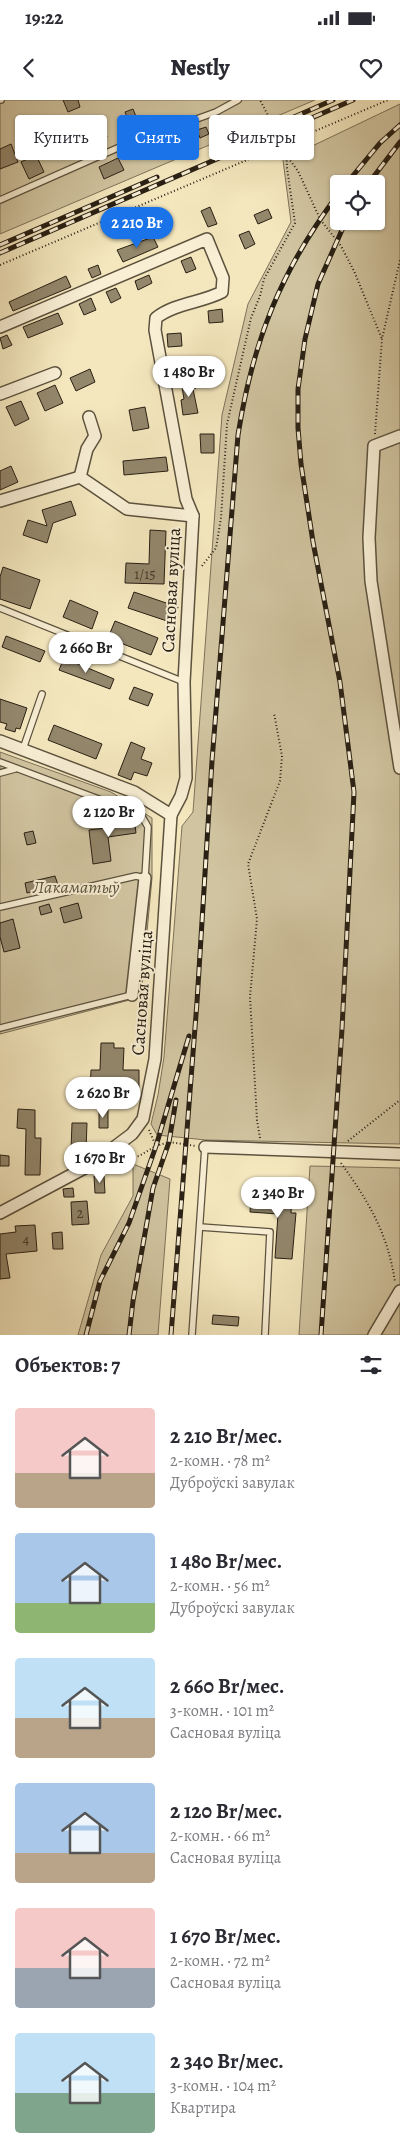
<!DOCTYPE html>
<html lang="ru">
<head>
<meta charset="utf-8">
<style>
	body { margin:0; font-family:Alegreya,serif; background:#f7f7f7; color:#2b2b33; height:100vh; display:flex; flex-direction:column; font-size:19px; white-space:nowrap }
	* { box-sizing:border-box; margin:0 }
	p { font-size:16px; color:#7c7c81 }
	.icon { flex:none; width:28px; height:28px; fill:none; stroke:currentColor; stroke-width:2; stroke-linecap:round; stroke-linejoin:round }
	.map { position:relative; height:1235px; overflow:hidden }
	.side { display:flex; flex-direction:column; background:#fff; flex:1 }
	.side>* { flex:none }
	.banner { position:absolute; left:15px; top:15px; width:370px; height:45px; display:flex; gap:10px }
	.fabs { position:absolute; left:330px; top:75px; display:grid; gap:10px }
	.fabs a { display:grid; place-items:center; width:55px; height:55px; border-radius:5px; background:#fff; box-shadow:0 1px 4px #0004; font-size:25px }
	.price { position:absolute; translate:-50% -42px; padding:0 11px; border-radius:18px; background:#fff; color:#222; font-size:16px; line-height:32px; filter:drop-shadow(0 1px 2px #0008) }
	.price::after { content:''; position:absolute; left:50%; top:30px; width:15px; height:11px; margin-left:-8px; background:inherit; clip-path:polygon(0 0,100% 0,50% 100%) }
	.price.active { background:#1a73e8; color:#fff }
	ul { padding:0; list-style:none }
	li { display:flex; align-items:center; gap:15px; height:125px; padding:0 15px }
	li span { display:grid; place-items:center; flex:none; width:140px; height:100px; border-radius:5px; color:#555 }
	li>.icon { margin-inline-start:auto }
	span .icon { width:60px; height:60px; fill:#fffc; stroke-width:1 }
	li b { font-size:21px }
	h2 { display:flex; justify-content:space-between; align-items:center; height:60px; padding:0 15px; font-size:21px }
	.chip { padding:0 18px; border-radius:5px; background:#fff; box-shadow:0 1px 4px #0004; font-size:18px; line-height:45px }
	.chip.active { background:#1a73e8; color:#fff }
	.status { display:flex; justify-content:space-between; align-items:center; height:35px; padding:0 25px; background:#fff; direction:ltr }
	.status svg { height:14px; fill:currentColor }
	header { display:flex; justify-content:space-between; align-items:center; height:65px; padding:0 15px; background:#fff; font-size:22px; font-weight:800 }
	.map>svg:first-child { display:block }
	.green { fill:#d1c5a1; stroke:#7d725a; fill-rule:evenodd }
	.building { fill:#93876c; stroke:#292014 }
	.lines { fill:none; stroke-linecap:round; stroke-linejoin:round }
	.lane-casing { stroke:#5c523e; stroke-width:8 }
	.street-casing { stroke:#5c523e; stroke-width:14 }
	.path { stroke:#292014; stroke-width:2; stroke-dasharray:1 2.5; stroke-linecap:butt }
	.lane { stroke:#f8efd5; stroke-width:5.5 }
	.street { stroke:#f8efd5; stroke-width:11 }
	.rail-casing { stroke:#292014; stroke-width:5 }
	.rail { stroke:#f8efd5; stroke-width:3; stroke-dasharray:9; stroke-linecap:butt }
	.labels { text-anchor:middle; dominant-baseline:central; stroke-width:4; stroke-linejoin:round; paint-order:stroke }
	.number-label { font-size:15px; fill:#443a2a }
	.street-label { font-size:18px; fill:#292014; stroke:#f8efd5 }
	.park-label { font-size:18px; font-style:italic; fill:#5b523e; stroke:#f8efd5 }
</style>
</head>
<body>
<div class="status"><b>19:22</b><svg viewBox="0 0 49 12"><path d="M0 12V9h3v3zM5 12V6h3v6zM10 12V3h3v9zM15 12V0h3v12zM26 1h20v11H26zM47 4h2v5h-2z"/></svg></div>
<header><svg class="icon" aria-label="back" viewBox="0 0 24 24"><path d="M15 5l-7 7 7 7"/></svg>Nestly<svg class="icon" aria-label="heart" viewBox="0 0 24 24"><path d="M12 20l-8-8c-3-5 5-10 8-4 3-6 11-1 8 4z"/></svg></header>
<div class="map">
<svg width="400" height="1235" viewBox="0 0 400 1235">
	<rect width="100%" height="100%" fill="#f4e7be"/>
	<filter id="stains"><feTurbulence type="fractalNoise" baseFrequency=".004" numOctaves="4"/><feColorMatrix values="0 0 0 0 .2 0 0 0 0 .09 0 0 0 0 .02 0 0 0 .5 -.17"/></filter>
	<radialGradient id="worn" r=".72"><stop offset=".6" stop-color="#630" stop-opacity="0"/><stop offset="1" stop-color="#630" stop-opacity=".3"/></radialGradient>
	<g class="green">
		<path d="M0 0H315L0 134Z"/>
		<path d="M400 4V1044L206 1040 157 1035 151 1024 158 995 164 957 182 726 193 712 222 315 248 204 291 122 283 60ZM339 84H376V121H339Z"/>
		<path d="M0 652 111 692 152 718V778L141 897 0 934Z"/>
		<path d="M133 1064 170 1079 158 1235H78L101 1155 133 1096Z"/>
		<path d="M310 1066 400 1068V1235H299Z"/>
	</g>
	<g class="building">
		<path d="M63 0H78L80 7 68 12Z"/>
		<path d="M133 9 139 24 131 27 125 12Z"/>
		<path d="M237 19 240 27 232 30 229 22Z"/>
		<path d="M102 24 107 37 98 40 93 27Z"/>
		<path d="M206 27 209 34 200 38 197 30Z"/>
		<path d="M34 33 39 44 30 48 26 37Z"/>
		<path d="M11 44 18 62 0 69V49Z"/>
		<path d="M69 44 72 52 65 55 62 47Z"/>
		<path d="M36 55 44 72 29 79 21 62Z"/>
		<path d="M118 58 124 70 104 79 99 67Z"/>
		<path d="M210 107 217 124 208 127 201 111Z"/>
		<path d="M268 109 272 118 258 124 254 115Z"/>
		<path d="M249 131 255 144 245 149 239 135Z"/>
		<path d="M153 137 158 147 123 162 117 150Z"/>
		<path d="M191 157 196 169 186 173 181 161Z"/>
		<path d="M98 165 101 174 92 178 88 169Z"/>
		<path d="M149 175 152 183 138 190 135 181Z"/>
		<path d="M66 176 71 187 13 211 9 202Z"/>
		<path d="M116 188 121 198 111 203 106 192Z"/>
		<path d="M91 198 96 210 84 215 79 204Z"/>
		<path d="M222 209 223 222 209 223 208 211Z"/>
		<path d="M58 213 63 224 28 238 23 227Z"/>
		<path d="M181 233 182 246 168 247 167 234Z"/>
		<path d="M7 235 12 245 3 249 0 238Z"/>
		<path d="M90 269 95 282 76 291 70 278Z"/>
		<path d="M194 279 196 288 193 289 198 313 183 315 181 300 184 299 181 281Z"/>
		<path d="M55 285 63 303 45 311 37 293Z"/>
		<path d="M21 301 29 319 15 326 6 307Z"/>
		<path d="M145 307 149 328 133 331 129 310Z"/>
		<path d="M200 334H214V353H201Z"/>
		<path d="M166 357 168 371 124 375 123 361Z"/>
		<path d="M11 366 18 382 0 390V371Z"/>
		<path d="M71 401 76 415 53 423 47 443 23 435 28 420 47 426 42 410Z"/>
		<path d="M150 430 166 431 164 484 125 483 126 463 149 464Z"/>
		<path d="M3 467 40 480 30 509 0 499V477Z"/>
		<path d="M134 492 178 507 173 523 128 508Z"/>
		<path d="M70 500 98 512 92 529 63 517Z"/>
		<path d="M115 521 158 538 151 555 108 538Z"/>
		<path d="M6 536 45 551 40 562 2 547Z"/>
		<path d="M64 558 114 579 110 589 59 570Z"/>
		<path d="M134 587 153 594 148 606 129 599Z"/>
		<path d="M0 599 27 608 20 629 16 628 15 632 5 629 7 624 0 622Z"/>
		<path d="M54 625 102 644 96 659 48 640Z"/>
		<path d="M131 642 145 648 141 659 152 663 147 676 134 672 131 680 118 675Z"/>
		<path d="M130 716 134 717 136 733 108 737 111 761 93 764 89 730 114 727 113 719Z"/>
		<path d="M33 731 36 743 27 745 24 733Z"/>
		<path d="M55 776 58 785 27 793 25 783Z"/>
		<path d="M78 803 82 818 64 823 60 808Z"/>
		<path d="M49 804 52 812 41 815 39 807Z"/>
		<path d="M13 819 20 848 4 852 0 837V823Z"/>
		<path d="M101 943H114V948H124L123 970H139V997H118V993H90L91 970H100Z"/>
		<path d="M18 1009 35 1010V1038H41L40 1075H25L26 1029 17 1028Z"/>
		<path d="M99 1009 108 1010V1028H99Z"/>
		<path d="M72 1023H87L86 1050H71Z"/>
		<path d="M0 1055 9 1056V1066H0Z"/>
		<path d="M94 1076H104L105 1093H95Z"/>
		<path d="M73 1088 74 1097H64L63 1089Z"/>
		<path d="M251 1091 292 1094 291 1113H296L292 1159 275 1158 278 1114 250 1112Z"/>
		<path d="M87 1101 89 1124 72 1125 71 1102Z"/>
		<path d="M35 1125 37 1151 6 1154 10 1178 0 1179V1134L16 1132 15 1126Z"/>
		<path d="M62 1132 63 1149H53L52 1133Z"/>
		<path d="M213 1215 239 1217 238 1226 212 1224Z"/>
	</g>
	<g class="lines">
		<g class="lane-casing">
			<g id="lane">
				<path d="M0 0H1"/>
				<path d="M0 100 122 46 216 12 238 0"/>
				<path d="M0 508 184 582"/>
				<path d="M23 649 42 594"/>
				<path d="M0 662 141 715 148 727 145 778 136 776 0 807"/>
				<path d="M0 673 15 669"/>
				<path d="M0 928 132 895"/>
				<path d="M200 1127 270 1132 265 1235"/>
				<path d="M192 1235 205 1047"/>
			</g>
		</g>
		<g class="street-casing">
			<g id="street">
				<path d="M0 227 207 139 223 178 222 192C201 203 175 203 156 218L155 230 186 399 193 416 184 582 186 678 181 696 171 715"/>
				<path d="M0 294 55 273"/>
				<path d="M89 317 95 336 87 349 80 377 127 409 193 416"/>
				<path d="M400 336 374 346 369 438 371 481 400 668"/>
				<path d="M0 401 80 377"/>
				<path d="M0 641 134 692 171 715 155 959 143 1019 132 1034 92 1064 0 1113"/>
				<path d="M132 895 145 778"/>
				<path d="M205 1047 400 1054"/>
				<path d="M374 1235 400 1191"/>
			</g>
		</g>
		<g class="path">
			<path d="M286 55 298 71 320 119 341 146 354 171 382 239"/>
			<path d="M0 165 388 0"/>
			<path d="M375 334 382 239 400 160"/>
			<path d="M202 466 216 448 221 418 227 324 251 218 260 196 264 179 295 123 287 68 286 45 281 40 260 0"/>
			<path d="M149 1030 156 1046"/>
			<path d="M260 1038 257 1020 250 897 257 819 248 764 280 681 282 656 274 613"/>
			<path d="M348 1041 400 1000"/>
			<path d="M117 1060 139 1056 156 1046 169 1042 196 1046"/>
			<path d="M341 1063C369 1102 388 1134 395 1182"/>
		</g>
		<use href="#lane" class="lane"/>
		<use href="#street" class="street"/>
		<g class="rail-casing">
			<g id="rail">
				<path d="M294 17 333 0"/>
				<path d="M346 84 380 43 400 25"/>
				<path d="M368 84 400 42"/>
				<path d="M0 145 157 77"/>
				<path d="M0 153 353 0"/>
				<path d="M86 1235 100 1181 129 1123 156 1046 189 936"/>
				<path d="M129 1235 133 1201 153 1088 169 1042 176 1000"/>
				<path d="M171 1235 197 902 212 661 238 335C253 240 281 170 339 93"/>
				<path d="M321 1235 342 929 354 692 340 582 313 442 301 364 298 328V289L305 239 318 184 346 121"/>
			</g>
		</g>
		<use href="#rail" class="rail"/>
	</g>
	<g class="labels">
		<g class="number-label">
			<text x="145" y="474">1/15</text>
			<text x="80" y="1113">2</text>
			<text x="26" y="1139">4</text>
		</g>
		<g class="street-label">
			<text transform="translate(171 490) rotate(-87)">Сасновая вуліца</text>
			<text transform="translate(142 893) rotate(-86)">Сасновая вуліца</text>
		</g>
		<g class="park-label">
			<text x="76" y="787">Лакаматыў</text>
		</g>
	</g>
	<rect width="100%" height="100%" filter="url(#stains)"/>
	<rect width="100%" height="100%" fill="url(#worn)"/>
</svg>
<div class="fabs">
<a><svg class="icon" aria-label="locate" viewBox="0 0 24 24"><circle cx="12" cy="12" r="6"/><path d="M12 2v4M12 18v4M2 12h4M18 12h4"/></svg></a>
</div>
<b class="price active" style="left:137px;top:149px">2 210 Br</b>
<b class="price" style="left:189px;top:298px">1 480 Br</b>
<b class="price" style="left:86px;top:574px">2 660 Br</b>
<b class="price" style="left:109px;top:738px">2 120 Br</b>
<b class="price" style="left:103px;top:1019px">2 620 Br</b>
<b class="price" style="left:100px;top:1084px">1 670 Br</b>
<b class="price" style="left:278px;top:1119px">2 340 Br</b>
<div class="banner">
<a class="chip">Купить</a>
<a class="chip active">Снять</a>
<a class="chip">Фильтры</a>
</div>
</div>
<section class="side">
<h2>Объектов: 7<svg class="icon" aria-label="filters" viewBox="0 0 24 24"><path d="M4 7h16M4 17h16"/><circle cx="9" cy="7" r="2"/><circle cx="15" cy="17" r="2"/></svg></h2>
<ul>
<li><span style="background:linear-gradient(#f6c9c9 65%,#b9a48a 0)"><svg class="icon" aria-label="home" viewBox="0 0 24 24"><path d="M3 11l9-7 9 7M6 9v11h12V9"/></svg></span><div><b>2 210 Br/мес.</b><p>2-комн. · 78 m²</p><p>Дуброўскі завулак</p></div></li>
<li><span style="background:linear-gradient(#a9c7e8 70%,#8fb573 0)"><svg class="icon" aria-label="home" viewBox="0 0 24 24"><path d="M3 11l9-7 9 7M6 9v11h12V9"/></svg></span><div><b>1 480 Br/мес.</b><p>2-комн. · 56 m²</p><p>Дуброўскі завулак</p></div></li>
<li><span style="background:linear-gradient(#bfe0f5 60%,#b9a48a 0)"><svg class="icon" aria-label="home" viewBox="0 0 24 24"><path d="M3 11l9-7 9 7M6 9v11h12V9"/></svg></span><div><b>2 660 Br/мес.</b><p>3-комн. · 101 m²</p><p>Сасновая вуліца</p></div></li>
<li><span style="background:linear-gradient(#a9c7e8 70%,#b9a48a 0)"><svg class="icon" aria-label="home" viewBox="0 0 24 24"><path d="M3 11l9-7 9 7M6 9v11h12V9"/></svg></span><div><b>2 120 Br/мес.</b><p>2-комн. · 66 m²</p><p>Сасновая вуліца</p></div></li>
<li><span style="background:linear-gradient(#f6c9c9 60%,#9aa5b1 0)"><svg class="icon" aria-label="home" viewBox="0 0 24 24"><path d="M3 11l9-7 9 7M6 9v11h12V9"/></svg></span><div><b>1 670 Br/мес.</b><p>2-комн. · 72 m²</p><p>Сасновая вуліца</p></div></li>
<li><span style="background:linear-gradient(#bfe0f5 60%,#7fa58c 0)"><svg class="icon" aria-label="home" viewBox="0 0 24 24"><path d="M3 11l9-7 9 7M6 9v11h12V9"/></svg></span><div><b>2 340 Br/мес.</b><p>3-комн. · 104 m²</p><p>Квартира</p></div></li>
</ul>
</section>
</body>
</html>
